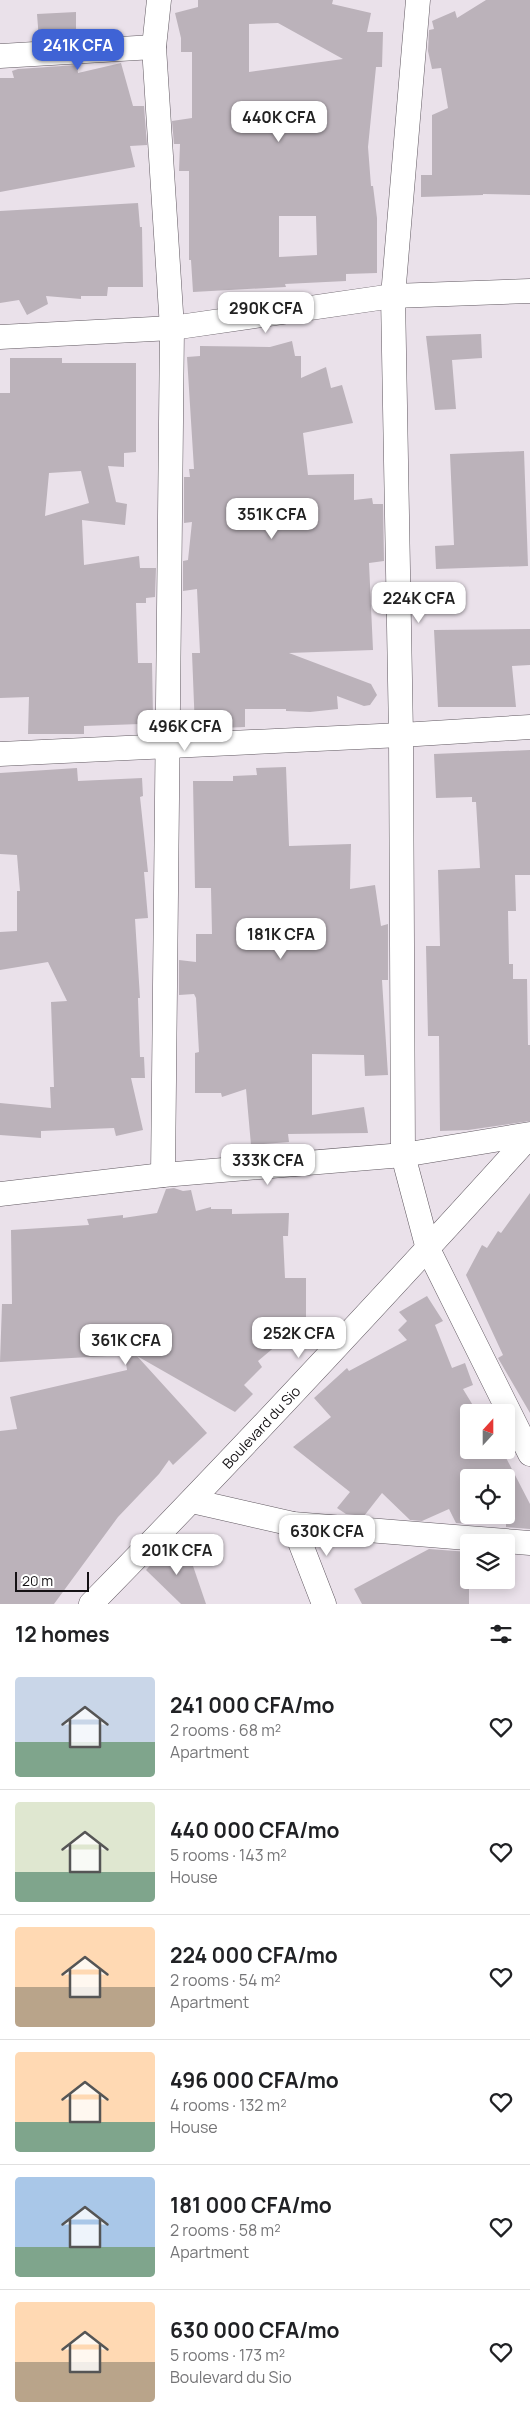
<!DOCTYPE html>
<html lang="en">
<head>
<meta charset="utf-8">
<style>
	body { margin:0; font-family:Manrope,sans-serif; background:#f2f2f2; color:#202124; height:100vh; display:flex; flex-direction:column; font-size:19px; white-space:nowrap }
	* { box-sizing:border-box; margin:0 }
	p { font-size:16px; color:#757577 }
	.icon { flex:none; width:28px; height:28px; fill:none; stroke:currentColor; stroke-width:2; stroke-linecap:round; stroke-linejoin:round }
	.map { position:relative; height:1604px; overflow:hidden }
	.drawer { display:flex; flex-direction:column; background:#fff; flex:1 }
	.drawer>* { flex:none }
	.needle { width:32px; rotate:21deg }
	.tools { position:absolute; left:460px; top:1404px; display:grid; gap:10px }
	.tools a { display:grid; place-items:center; width:55px; height:55px; border-radius:5px; background:#fff; box-shadow:0 2px 12px #0003; font-size:25px }
	.scale { position:absolute; left:15px; bottom:12px; width:74px; box-sizing:border-box; padding-left:5px; border:2px solid #141114; border-top:0; font-size:14px; line-height:18px; white-space:nowrap; color:#141114; -webkit-text-stroke:4px #fff; paint-order:stroke }
	.price { position:absolute; translate:-50% -42px; padding:0 11px; border-radius:10px; background:#fff; color:#222; font-size:16px; line-height:32px; filter:drop-shadow(0 1px 2px #0008) }
	.price::after { content:''; position:absolute; left:50%; top:30px; width:15px; height:11px; margin-left:-8px; background:inherit; clip-path:polygon(0 0,100% 0,50% 100%) }
	.price.active { background:#3f63d5; color:#fff }
	ul { padding:0; list-style:none }
	li { display:flex; align-items:center; gap:15px; height:125px; padding:0 15px }
	li+li { border-top:1px solid #e0e0e0 }
	li span { display:grid; place-items:center; flex:none; width:140px; height:100px; border-radius:5px; color:#555 }
	li>.icon { margin-inline-start:auto }
	span .icon { width:60px; height:60px; fill:#fffc; stroke-width:1 }
	li b { font-size:21px }
	h2 { display:flex; justify-content:space-between; align-items:center; height:60px; padding:0 15px; font-size:21px }
	.map>svg:first-child { display:block }
	.building { fill:#bbb2ba; fill-rule:evenodd }
	.lines { fill:none; stroke-linecap:round; stroke-linejoin:round }
	.street-casing { stroke:#615961; stroke-width:25 }
	.street { stroke:#fff; stroke-width:24 }
	.labels { text-anchor:middle; dominant-baseline:central; stroke-width:4; stroke-linejoin:round; paint-order:stroke }
	.street-label { font-size:14px; fill:#141114; stroke:#fff }
</style>
</head>
<body>
<div class="map">
<svg width="530" height="1604" viewBox="0 0 530 1604">
	<rect width="100%" height="100%" fill="#eae1ea"/>
	<g class="building">
		<path d="M198 0H333L332 4 371 13 367 32H383L382 67H376L368 147 371 186H373L377 218V273L346 274V281L285 284 286 287 193 292 191 260H189V171H179L180 144H174L172 121 192 118V52H181V38L175 13 198 7ZM278 23 343 59 249 72V24ZM279 216H316L317 255 279 257Z"/>
		<path d="M486 0H530V195L483 194V195L421 197V175H432V115L448 108 441 68 432 69 428 51 429 30 434 29 432 21 455 11 457 18Z"/>
		<path d="M76 12V38L39 40 37 14Z"/>
		<path d="M121 63 133 106H144L147 145 130 146 135 167 0 192V78H14L12 71 18 69 77 65 78 73Z"/>
		<path d="M138 203 140 227H142L143 287H108L107 296H81V299L46 296 48 304 27 315 19 300 0 303V211Z"/>
		<path d="M481 334 482 358 452 360 456 409 435 410 426 336Z"/>
		<path d="M292 341 295 356H301V378L326 367 331 388 342 385 353 423 303 433 308 475 354 474V500L372 498 373 504H383L384 561 369 563 373 650 289 653 371 684 377 695 370 705 364 706 337 696 338 709 310 712 286 711V709H245V727L195 729 192 653H200L197 589 183 591V561L188 560 192 522 184 523V477H190L189 469H194L187 357 200 356V346L270 347Z"/>
		<path d="M10 358H62V363H136V452L124 453V467L108 466 116 502 127 504 125 525 82 520 84 565 139 556 140 568H156L155 597 146 598V603H136L138 663H152L153 716H140V724L84 726V734H28L29 697 0 698V393H10ZM81 471 89 503 45 516 49 473Z"/>
		<path d="M524 451 528 566 436 569 435 546 454 545 450 454Z"/>
		<path d="M530 629V665L512 666 516 707H438L434 630Z"/>
		<path d="M530 750V875H515L516 911H508L509 964H513V979H527L528 1045H530V1121L468 1130 440 1131 439 1036H428L426 946H440L438 870 480 868 476 802H472V797L436 798 434 754Z"/>
		<path d="M286 767 289 846 351 844 350 889 375 885 381 926 388 924V980H382L388 1075 365 1076 364 1055 312 1054V1115L364 1107 368 1133 288 1134 289 1142 251 1145 246 1089 222 1097 221 1093H195V1053L199 1052 196 998 194 994 179 995V960L196 962V934H212L211 888H195L193 781H233V776L257 775 256 768Z"/>
		<path d="M77 768 78 781 142 778 143 796 140 797 148 872H144L148 918 135 919 140 998H138L140 1057H144L145 1078H131L143 1130 116 1136 114 1128 41 1131V1138L0 1135V1103L51 1108 50 1087H54L51 1002 67 1001 48 962 0 970V932L17 931V891H20L17 855 0 854V773Z"/>
		<path d="M174 1188 183 1191 191 1190 196 1211 211 1207V1209H232V1214L289 1213 288 1236H283L285 1278H306V1334H290L258 1361 262 1367 244 1385 253 1394 235 1412 137 1356 207 1433 173 1465 169 1460 159 1474 118 1517 54 1604H0V1431L17 1429 10 1397 127 1370 125 1355 0 1362 2 1304H12L11 1230 89 1225 87 1219 123 1215V1218L157 1213 166 1189Z"/>
		<path d="M530 1193V1413L498 1358 503 1355 466 1275 482 1245 487 1248 498 1231 501 1233Z"/>
		<path d="M427 1296 443 1321 435 1325 452 1368 465 1363 473 1385 463 1389 477 1412H469V1450H502L530 1504V1529L506 1527V1478H469V1524L456 1523 449 1509 422 1521 410 1520 382 1493 364 1516 346 1514 337 1508 350 1492 293 1447 331 1417 314 1398 347 1368 349 1371 407 1340 398 1330 407 1321 399 1312Z"/>
		<path d="M171 1543 192 1563 206 1604H181L146 1570Z"/>
		<path d="M429 1549 469 1552V1604H362L354 1589Z"/>
	</g>
	<g class="lines">
		<g class="street-casing">
			<g id="street">
				<path d="M159 0 154 47 172 328 163 1175"/>
				<path d="M418 0 393 296 401 735 403 1155 428 1249 530 1454"/>
				<path d="M0 56 154 47"/>
				<path d="M0 337 172 328 393 296 530 291"/>
				<path d="M0 754 401 735 530 727"/>
				<path d="M0 1194 163 1175 403 1155 530 1134"/>
				<path d="M192 1501 293 1524 530 1543"/>
				<path d="M293 1524 324 1604"/>
				<path d="M91 1604C241 1451 386 1295 530 1136"/>
			</g>
		</g>
		<use href="#street" class="street"/>
	</g>
	<g class="labels">
		<g class="street-label">
			<text transform="translate(261 1427) rotate(-47)">Boulevard du Sio</text>
		</g>
	</g>
</svg>
<div class="tools">
<a><svg class="needle" viewBox="-14 -14 28 28"><path d="M0-13l5 13h-10z" fill="#e53935"/><path d="M0 13l5-13h-10z" fill="#757577"/></svg></a>
<a><svg class="icon" aria-label="locate" viewBox="0 0 24 24"><circle cx="12" cy="12" r="6"/><path d="M12 2v4M12 18v4M2 12h4M18 12h4"/></svg></a>
<a><svg class="icon" aria-label="layers" viewBox="0 0 24 24"><path d="M12 4l9 5-9 5-9-5zM3 14l9 5 9-5"/></svg></a>
</div>
<div class="scale">20 m</div>
<b class="price active" style="left:78px;top:71px">241K CFA</b>
<b class="price" style="left:279px;top:143px">440K CFA</b>
<b class="price" style="left:266px;top:334px">290K CFA</b>
<b class="price" style="left:272px;top:540px">351K CFA</b>
<b class="price" style="left:419px;top:624px">224K CFA</b>
<b class="price" style="left:185px;top:752px">496K CFA</b>
<b class="price" style="left:281px;top:960px">181K CFA</b>
<b class="price" style="left:268px;top:1186px">333K CFA</b>
<b class="price" style="left:299px;top:1359px">252K CFA</b>
<b class="price" style="left:126px;top:1366px">361K CFA</b>
<b class="price" style="left:327px;top:1557px">630K CFA</b>
<b class="price" style="left:177px;top:1576px">201K CFA</b>
</div>
<section class="drawer">
<h2>12 homes<svg class="icon" aria-label="filters" viewBox="0 0 24 24"><path d="M4 7h16M4 17h16"/><circle cx="9" cy="7" r="2"/><circle cx="15" cy="17" r="2"/></svg></h2>
<ul>
<li><span style="background:linear-gradient(#c9d6e8 65%,#7fa58c 0)"><svg class="icon" aria-label="home" viewBox="0 0 24 24"><path d="M3 11l9-7 9 7M6 9v11h12V9"/></svg></span><div><b>241 000 CFA/mo</b><p>2 rooms · 68 m²</p><p>Apartment</p></div><svg class="icon" aria-label="heart" viewBox="0 0 24 24"><path d="M12 20l-8-8c-3-5 5-10 8-4 3-6 11-1 8 4z"/></svg></li>
<li><span style="background:linear-gradient(#dfe7d0 70%,#7fa58c 0)"><svg class="icon" aria-label="home" viewBox="0 0 24 24"><path d="M3 11l9-7 9 7M6 9v11h12V9"/></svg></span><div><b>440 000 CFA/mo</b><p>5 rooms · 143 m²</p><p>House</p></div><svg class="icon" aria-label="heart" viewBox="0 0 24 24"><path d="M12 20l-8-8c-3-5 5-10 8-4 3-6 11-1 8 4z"/></svg></li>
<li><span style="background:linear-gradient(#ffd9b3 60%,#b9a48a 0)"><svg class="icon" aria-label="home" viewBox="0 0 24 24"><path d="M3 11l9-7 9 7M6 9v11h12V9"/></svg></span><div><b>224 000 CFA/mo</b><p>2 rooms · 54 m²</p><p>Apartment</p></div><svg class="icon" aria-label="heart" viewBox="0 0 24 24"><path d="M12 20l-8-8c-3-5 5-10 8-4 3-6 11-1 8 4z"/></svg></li>
<li><span style="background:linear-gradient(#ffd9b3 70%,#7fa58c 0)"><svg class="icon" aria-label="home" viewBox="0 0 24 24"><path d="M3 11l9-7 9 7M6 9v11h12V9"/></svg></span><div><b>496 000 CFA/mo</b><p>4 rooms · 132 m²</p><p>House</p></div><svg class="icon" aria-label="heart" viewBox="0 0 24 24"><path d="M12 20l-8-8c-3-5 5-10 8-4 3-6 11-1 8 4z"/></svg></li>
<li><span style="background:linear-gradient(#a9c7e8 70%,#7fa58c 0)"><svg class="icon" aria-label="home" viewBox="0 0 24 24"><path d="M3 11l9-7 9 7M6 9v11h12V9"/></svg></span><div><b>181 000 CFA/mo</b><p>2 rooms · 58 m²</p><p>Apartment</p></div><svg class="icon" aria-label="heart" viewBox="0 0 24 24"><path d="M12 20l-8-8c-3-5 5-10 8-4 3-6 11-1 8 4z"/></svg></li>
<li><span style="background:linear-gradient(#ffd9b3 60%,#b9a48a 0)"><svg class="icon" aria-label="home" viewBox="0 0 24 24"><path d="M3 11l9-7 9 7M6 9v11h12V9"/></svg></span><div><b>630 000 CFA/mo</b><p>5 rooms · 173 m²</p><p>Boulevard du Sio</p></div><svg class="icon" aria-label="heart" viewBox="0 0 24 24"><path d="M12 20l-8-8c-3-5 5-10 8-4 3-6 11-1 8 4z"/></svg></li>
</ul>
</section>
</body>
</html>
